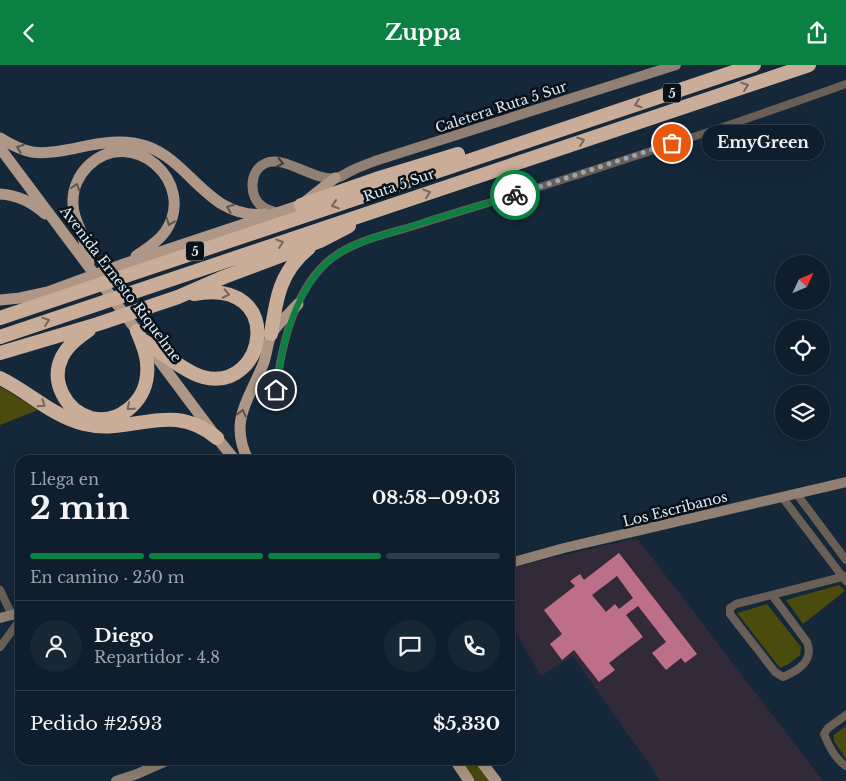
<!DOCTYPE html>
<html lang="es">
<meta charset="utf-8">
<style>
body{margin:0;font-family:"Libre Baskerville",serif;background:#182734;color:#f1f3f6;height:100vh;display:flex;flex-direction:column;font-size:19px;white-space:nowrap}
*{box-sizing:border-box;margin:0}
p{font-size:16px;color:#9ba2a9}
.icon{flex:none;width:28px;height:28px;fill:none;stroke:currentColor;stroke-width:2;stroke-linecap:round;stroke-linejoin:round}
.map{position:relative;flex:1;overflow:hidden}
.panel{position:absolute;left:15px;top:390px;width:500px;height:310px;display:flex;flex-direction:column;background:#0f1e2c;border-radius:15px;box-shadow:0 5px 20px #0002,0 0 0 1px #2f3c48}
.panel>*{flex:none}
.needle{width:32px;rotate:46deg}
.fabs{position:absolute;left:775px;top:190px;display:grid;gap:10px}
.fabs a{display:grid;place-items:center;width:55px;height:55px;border-radius:50%;background:#0f1e2c;box-shadow:0 5px 20px #0002,0 0 0 1px #2f3c48;font-size:25px}
.pin{position:absolute;display:grid;place-items:center;width:42px;height:42px;color:#fff;margin:-21px;border:2px solid #fff;border-radius:50%;box-shadow:0 1px 5px #0007}
.courier{position:absolute;display:grid;place-items:center;width:50px;height:50px;margin:-25px;border:4px solid #0b8043;border-radius:50%;background:#fff;color:#222;box-shadow:0 1px 6px #0007}
.bubble{position:absolute;height:35px;border-radius:18px;background:#0f1e2c;box-shadow:0 5px 20px #0002,0 0 0 1px #2f3c48;font-size:16px;font-weight:700;line-height:35px;text-align:center}
.summary em{font-style:normal;font-weight:700}
.summary div{display:flex;flex-direction:column-reverse}
.summary{display:flex;align-items:center;justify-content:space-between;height:85px;padding:0 15px}
h1{font-size:32px;font-weight:700;line-height:38px}
.bar{display:grid;grid-template-columns:repeat(4,1fr);gap:8px 5px;align-content:center;height:60px;padding:0 15px}
.bar i{height:6px;border-radius:4px;background:#2f3c48}
.bar .on{background:#0b8043}
.bar p{grid-column:span 4}
.line{display:flex;align-items:center;gap:12px;padding:0 15px;border-top:1px solid #2f3c48}
.line div{flex:1}
.round{display:grid;place-items:center;flex:none;width:52px;height:52px;border-radius:26px;background:#182734}
header{display:flex;justify-content:space-between;align-items:center;height:65px;padding:0 15px;background:#0b8043;color:#fff;font-size:22px;font-weight:700}
.map>svg:first-child{display:block}
.education{fill:#332a39}
.green{fill:#4a4b0c}
.building{fill:#bd6f89;fill-rule:evenodd}
.lines{fill:none;stroke-linecap:round;stroke-linejoin:round}
.street{stroke:#6a5f57;stroke-width:8}
.secondary{stroke:#907f72;stroke-width:10}
.primary{stroke:#ae9786;stroke-width:11}
.highway{stroke:#c9ad99;stroke-width:14}
.oneway{stroke:#72665f}
.oneway2{stroke:#5b544f}
.oneway3{stroke:#3e3c3c}
.done{stroke:#97a6b4;stroke-width:5;stroke-dasharray:0 9}
.route{stroke:#0b8043;stroke-width:6}
.labels{text-anchor:middle;dominant-baseline:central;stroke-width:5;stroke-linejoin:round;paint-order:stroke}
.shield{fill:#081018;stroke:#9da9b3;stroke-width:1}
.shield-label{font-size:12px;font-weight:bold;fill:#ddeaf6}
.street-label{font-size:14px;fill:#ddeaf6;stroke:#081018}
</style>
<header><svg class="icon" aria-label="back" viewBox="0 0 24 24"><path d="M15 5l-7 7 7 7"/></svg>Zuppa<svg class="icon" aria-label="share" viewBox="0 0 24 24"><path d="M12 15V3M7 8l5-5 5 5M5 13v7h14v-7"/></svg></header>
<div class="map">
<svg width="846" height="716" viewBox="0 0 846 716">
<rect width="100%" height="100%" fill="#14283a"/>
<!-- education -->
<path class="education" d="M 637,473 L 823,716 L 661,716 L 573,591 L 541,611 L 510,558 L 510,503 Z"/>
<!-- green -->
<path class="green" d="M 0,322 L 3,323 L 38,345 L 0,360 Z
M 839,520 L 845,526 L 803,559 L 786,535 Z
M 767,539 L 801,582 L 800,590 L 787,600 L 780,603 L 737,548 Z
M 846,661 L 846,694 L 834,676 L 834,670 Z
M 461,695 L 474,695 L 490,716 L 476,716 Z"/>
<!-- building -->
<path class="building" d="M 619,488 L 697,589 L 685,598 L 681,593 L 666,605 L 652,588 L 666,577 L 638,541 L 626,550 L 643,572 L 609,598 L 615,605 L 599,617 L 574,585 L 562,595 L 550,579 L 562,569 L 544,545 L 575,521 L 570,516 L 580,509 L 584,515 ZM 617,511 L 633,533 L 619,544 L 615,539 L 606,547 L 592,530 Z"/>
<g class="lines">
<!-- street -->
<path class="street" d="M 274,337 C 280,290 290,232 326,198 C 351,175 389,169 420,159 C 454,148 489,138 524,127 C 632,93 740,57 846,19
M 195,395 L 199,393
M 796,428 L 846,495
M 782,432 L 846,516
M 0,525 L 12,550
M 772,530 L 807,577 C 814,596 799,605 783,612 L 775,607 L 730,549 L 730,543 L 736,539 L 846,511
M 0,582 L 20,555
M 846,650 L 828,663 L 824,669 C 828,680 836,695 846,701"/>
<!-- secondary -->
<path class="secondary" d="M 277,148 C 273,146 267,145 263,142 C 248,132 249,105 266,98 C 285,90 315,117 336,113 C 342,112 348,107 353,105 C 361,101 370,98 378,95 L 676,0
M 510,498 L 564,483 L 846,417
M 0,553 L 20,548
M 116,716 L 137,709 L 169,695"/>
<!-- primary -->
<path class="primary" d="M 0,73 C 10,79 21,85 32,87 C 43,89 55,87 66,85 C 92,80 119,72 146,81 C 191,96 209,155 265,149
M 0,83 L 217,373 L 235,395
M 0,129 C 18,130 32,137 45,149
M 89,198 C 87,190 85,181 83,172 C 79,160 72,149 73,135 C 73,123 79,110 88,101 C 131,59 199,117 165,167 C 158,177 146,184 136,191
M 0,235 L 20,233 L 48,227 L 124,199 L 301,140 L 335,113
M 248,395 C 228,354 250,334 264,297 C 267,288 268,275 272,268 C 279,257 290,248 298,239
M 455,695 L 469,716
M 480,695 L 496,716"/>
<!-- highway -->
<path class="highway" d="M 301,140 L 376,114 L 458,89
M 0,253 L 754,0
M 89,265 C 79,272 68,280 62,292 C 50,316 65,345 91,353 C 118,360 145,337 147,310 C 149,294 143,280 137,266
M 271,269 C 276,234 280,206 309,183
M 0,272 L 809,0
M 144,276 C 160,286 186,308 203,312 C 267,329 287,212 194,229
M 0,288 L 98,259 L 178,232 L 224,212 L 320,176 L 349,161
M 0,313 C 29,327 52,351 84,359 C 133,371 170,334 217,373"/>
</g>
<!-- one-way arrows -->
<defs><path id="oneway-chevron" d="M-2-3.5L2.5 0L-2 3.5" fill="none" stroke-width="1.6" stroke-linecap="round" stroke-linejoin="round" transform="scale(1.25)"/></defs>
<g class="oneway">
<use href="#oneway-chevron" transform="translate(745 21) rotate(-19)"/>
<use href="#oneway-chevron" transform="translate(638 39) rotate(161)"/>
<use href="#oneway-chevron" transform="translate(581 76) rotate(-19)"/>
<use href="#oneway-chevron" transform="translate(427 128) rotate(-19)"/>
<use href="#oneway-chevron" transform="translate(335 140) rotate(162)"/>
<use href="#oneway-chevron" transform="translate(280 178) rotate(-19)"/>
<use href="#oneway-chevron" transform="translate(226 229) rotate(12)"/>
<use href="#oneway-chevron" transform="translate(46 256) rotate(-19)"/>
<use href="#oneway-chevron" transform="translate(42 339) rotate(34)"/>
<use href="#oneway-chevron" transform="translate(130 342) rotate(139)"/>
</g>
<g class="oneway2">
<use href="#oneway-chevron" transform="translate(20 83) rotate(-159)"/>
<use href="#oneway-chevron" transform="translate(76 122) rotate(-72)"/>
<use href="#oneway-chevron" transform="translate(230 143) rotate(-158)"/>
<use href="#oneway-chevron" transform="translate(170 157) rotate(112)"/>
<use href="#oneway-chevron" transform="translate(242 348) rotate(-76)"/>
</g>
<use class="oneway3" href="#oneway-chevron" transform="translate(280 98) rotate(13)"/>
<g class="lines">
<!-- done -->
<path class="done" d="M 515,130 L 672,78"/>
<!-- route -->
<path class="route" d="M 276,325 C 281,280 296,220 334,192 C 355,176 384,170 409,162 C 444,151 479,141 515,130"/>
</g>
<g class="labels">
<!-- shield labels -->
<g class="shield">
<rect x="663" y="18.5" width="18" height="19" rx="4"/>
<rect x="186" y="176.5" width="18" height="19" rx="4"/>
</g>
<g class="shield-label">
<text x="672" y="28">5</text>
<text x="195" y="186">5</text>
</g>
<!-- street labels -->
<g class="street-label">
<text transform="translate(501 42) rotate(-18)">Caletera Ruta 5 Sur</text>
<text transform="translate(399 120) rotate(-19)">Ruta 5 Sur</text>
<text transform="translate(121 219) rotate(53)">Avenida Ernesto Riquelme</text>
<text transform="translate(675 444) rotate(-14)">Los Escribanos</text>
</g>
</g>
</svg>
<div class="fabs">
<a><svg class="needle" viewBox="-14 -14 28 28"><path d="M0-13l5 13h-10z" fill="#e53935"/><path d="M0 13l5-13h-10z" fill="#9ba2a9"/></svg></a>
<a><svg class="icon" aria-label="locate" viewBox="0 0 24 24"><circle cx="12" cy="12" r="6"/><path d="M12 2v4M12 18v4M2 12h4M18 12h4"/></svg></a>
<a><svg class="icon" aria-label="layers" viewBox="0 0 24 24"><path d="M12 4l9 5-9 5-9-5zM3 14l9 5 9-5"/></svg></a>
</div>
<div class="pin" style="left:672px;top:78px;background:#ea580c"><svg class="icon" aria-label="bag" viewBox="0 0 24 24"><path d="M5 8h14l-1 12H6zM9 8a3 3 0 0 1 6 0"/></svg></div>
<div class="pin" style="left:276px;top:325px;background:#1f2937"><svg class="icon" aria-label="home" viewBox="0 0 24 24"><path d="M3 11l9-7 9 7M6 9v11h12V9"/></svg></div>
<div class="courier" style="left:515px;top:130px"><svg class="icon" aria-label="bike" viewBox="0 0 24 24"><circle cx="6" cy="16" r="4"/><circle cx="18" cy="16" r="4"/><path d="M6 16l4-8h5l3 8M10 8l3 8H6M13 5h3"/></svg></div>
<div class="bubble" style="left:702px;top:60px;width:122px">EmyGreen</div>
<section class="panel">
<div class="summary"><div><h1>2 min</h1><p>Llega en</p></div><em>08:58–09:03</em></div>
<div class="bar"><i class="on"></i><i class="on"></i><i class="on"></i><i></i><p>En camino · 250 m</p></div>
<div class="line" style="height:90px"><a class="round"><svg class="icon" aria-label="person" viewBox="0 0 24 24"><circle cx="12" cy="8" r="4"/><path d="M4 21q1-7 8-7t8 7"/></svg></a><div><b>Diego</b><p>Repartidor · 4.8</p></div><a class="round"><svg class="icon" aria-label="chat" viewBox="0 0 24 24"><path d="M4 5h16v11H9l-5 4z"/></svg></a><a class="round"><svg class="icon" aria-label="phone" viewBox="0 0 24 24"><path d="M5 4h4l2 5-3 2q2 4 5 5l2-3 5 2v4C11 20 4 13 5 4z"/></svg></a></div>
<div class="line" style="height:65px"><div>Pedido #2593</div><b>$5,330</b></div>
</section>
</div>
